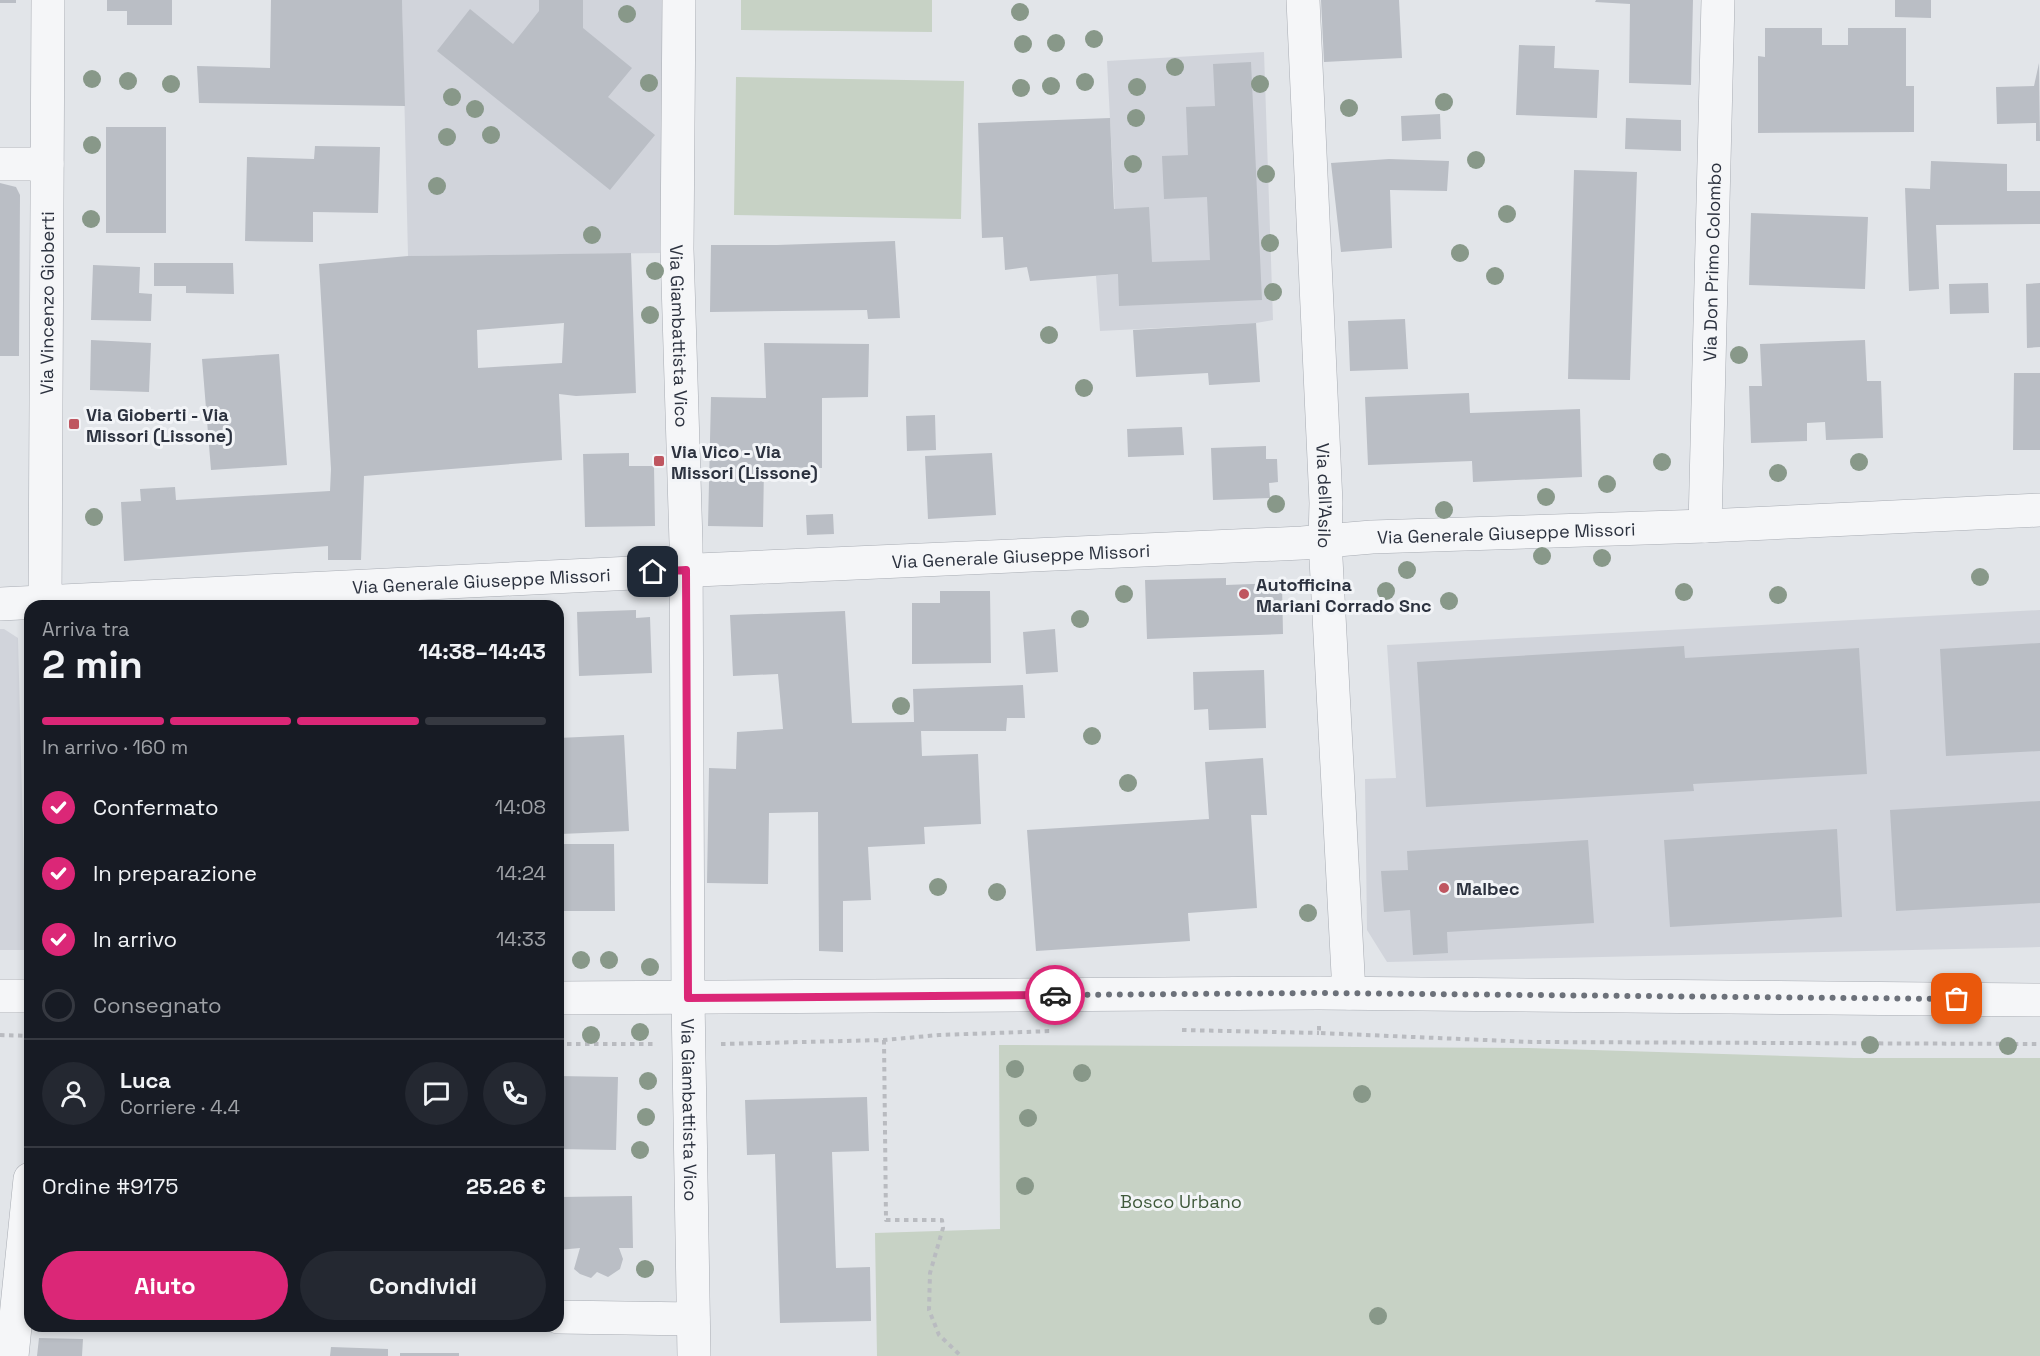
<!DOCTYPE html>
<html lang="it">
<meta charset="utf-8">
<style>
body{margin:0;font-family:"Space Grotesk",sans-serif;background:#242831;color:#f1f3f6;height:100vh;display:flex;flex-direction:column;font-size:22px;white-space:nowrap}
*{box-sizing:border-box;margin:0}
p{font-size:20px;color:#9ea1a6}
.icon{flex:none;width:33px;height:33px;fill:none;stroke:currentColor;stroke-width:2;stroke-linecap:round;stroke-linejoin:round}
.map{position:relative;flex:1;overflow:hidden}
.panel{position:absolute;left:24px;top:600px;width:540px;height:732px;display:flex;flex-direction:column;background:#171b24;border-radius:18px;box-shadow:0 3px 9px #0003}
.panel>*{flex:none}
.pin{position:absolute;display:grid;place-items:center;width:51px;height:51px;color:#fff;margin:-26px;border-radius:12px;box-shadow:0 3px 9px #0006}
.courier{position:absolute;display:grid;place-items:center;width:60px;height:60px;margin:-30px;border:4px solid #db2777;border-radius:50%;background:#fff;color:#222;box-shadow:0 2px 8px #0007}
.head em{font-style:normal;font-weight:600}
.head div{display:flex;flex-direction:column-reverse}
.head{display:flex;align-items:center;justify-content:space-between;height:102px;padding:0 18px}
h1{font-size:39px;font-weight:600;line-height:45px}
.bar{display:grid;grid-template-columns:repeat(4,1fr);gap:9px 6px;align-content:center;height:72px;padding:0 18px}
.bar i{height:8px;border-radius:4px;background:#363941}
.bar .on{background:#db2777}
.bar p{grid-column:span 4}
.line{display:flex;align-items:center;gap:15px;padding:0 18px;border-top:2px solid #363941}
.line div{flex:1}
.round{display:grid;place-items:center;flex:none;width:63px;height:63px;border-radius:32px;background:#242831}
ol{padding:0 18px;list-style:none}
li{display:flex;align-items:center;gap:18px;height:66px}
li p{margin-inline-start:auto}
li .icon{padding:6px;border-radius:50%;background:#db2777;color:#fff;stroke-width:4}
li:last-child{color:#9ea1a6}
li i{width:33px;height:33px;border:3px solid #363941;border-radius:50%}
.button{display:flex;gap:12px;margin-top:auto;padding:12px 18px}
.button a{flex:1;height:69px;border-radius:36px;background:#db2777;color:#fff;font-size:24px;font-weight:600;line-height:69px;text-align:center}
.button a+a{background:#242831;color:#f1f3f6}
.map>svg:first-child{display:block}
.built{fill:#d1d4db}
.green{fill:#c7d2c5}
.building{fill:#babec5;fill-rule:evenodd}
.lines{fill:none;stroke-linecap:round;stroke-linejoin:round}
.minor-casing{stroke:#a8acb3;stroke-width:34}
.path{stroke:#b9bbc0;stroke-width:4;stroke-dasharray:4.5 4.5;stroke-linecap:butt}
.minor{stroke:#f5f6f8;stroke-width:33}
.tree{fill:#889889}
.done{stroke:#6c717a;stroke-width:6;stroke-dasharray:0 10.8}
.route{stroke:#db2777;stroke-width:8}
.poi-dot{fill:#bf5660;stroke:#f2f4f7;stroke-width:2}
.labels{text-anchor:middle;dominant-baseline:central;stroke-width:6;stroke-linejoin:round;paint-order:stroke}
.street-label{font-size:18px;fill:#2c323f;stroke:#f2f4f7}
.poi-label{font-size:18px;font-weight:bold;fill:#2c323f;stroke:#f2f4f7;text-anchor:start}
.park-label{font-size:18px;fill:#3f593b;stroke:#f2f4f7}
</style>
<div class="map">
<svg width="2040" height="1356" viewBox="0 0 2040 1356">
<rect width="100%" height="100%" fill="#e2e5e9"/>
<!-- built -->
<path class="built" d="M 402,0 L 664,0 L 663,253 L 408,256 Z
M 1264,52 L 1273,320 L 1256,323 L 1100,331 L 1096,276 L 1118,274 L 1107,61 Z
M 2040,610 L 2040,947 L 1387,962 L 1367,930 L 1365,779 L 1396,778 L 1387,645 Z
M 0,629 L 4,629 L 18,638 L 26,950 L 0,950 Z"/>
<!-- green -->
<path class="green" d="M 741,0 L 932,0 L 932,32 L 741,30 Z
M 736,77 L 964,81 L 961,219 L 734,215 Z
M 999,1045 L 1528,1048 L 1854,1058 L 2040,1058 L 2040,1356 L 877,1356 L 875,1233 L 1000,1229 Z"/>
<!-- building -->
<path class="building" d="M 0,0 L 16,0 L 16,3 L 0,3 Z
M 107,0 L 172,0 L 172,25 L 127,25 L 127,11 L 107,11 Z
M 271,0 L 402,0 L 405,106 L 199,103 L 197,66 L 270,68 Z
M 539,0 L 583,0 L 583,28 L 632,68 L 608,97 L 655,135 L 610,190 L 437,51 L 470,9 L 513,44 L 539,11 Z
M 1321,0 L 1399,0 L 1402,58 L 1324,62 Z
M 1596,0 L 1693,0 L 1691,85 L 1629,83 L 1630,4 L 1595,2 Z
M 1895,0 L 1931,0 L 1931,18 L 1895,17 Z
M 1765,28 L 1822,28 L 1822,45 L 1848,45 L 1848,28 L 1906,28 L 1906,86 L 1914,86 L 1914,132 L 1758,133 L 1758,56 L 1765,57 Z
M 1519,45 L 1555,46 L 1554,68 L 1599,70 L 1597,118 L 1516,115 Z
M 1251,62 L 1262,300 L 1119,306 L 1118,274 L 1030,281 L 1027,267 L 1005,270 L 1003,237 L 982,238 L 978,123 L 1110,118 L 1114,209 L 1149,207 L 1152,262 L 1210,260 L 1207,197 L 1164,199 L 1162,156 L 1188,155 L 1186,107 L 1215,106 L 1213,64 Z
M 2039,63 L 2040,141 L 2036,141 L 2036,123 L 1997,124 L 1996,87 L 2034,86 Z
M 1440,114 L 1441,139 L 1402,141 L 1401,116 Z
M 1626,118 L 1681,120 L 1681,151 L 1625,149 Z
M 106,127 L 166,127 L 166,233 L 106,233 Z
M 315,146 L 380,147 L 378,213 L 313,212 L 313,242 L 245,241 L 247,157 L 314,159 Z
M 1389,159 L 1449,161 L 1447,191 L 1390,190 L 1392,248 L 1341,252 L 1331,163 Z
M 1931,161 L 2007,164 L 2007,191 L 2040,191 L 2040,224 L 1936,225 L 1939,289 L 1909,291 L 1905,188 L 1930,189 Z
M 1574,170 L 1637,172 L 1630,380 L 1568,379 Z
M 0,183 L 16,187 L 20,195 L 19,356 L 0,356 Z
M 1751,213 L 1868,217 L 1865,289 L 1749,285 Z
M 895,241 L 900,318 L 868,319 L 867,310 L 710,312 L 711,245 L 777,245 Z
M 631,253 L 636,393 L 576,396 L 559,394 L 562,460 L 364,476 L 361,560 L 328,560 L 328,546 L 124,561 L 121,502 L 141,501 L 140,489 L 175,487 L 176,500 L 330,491 L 331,469 L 319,264 L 408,256 ZM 564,323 L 562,363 L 478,368 L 477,330 Z
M 154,263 L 233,263 L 234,294 L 186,293 L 186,286 L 154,286 Z
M 93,265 L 140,267 L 139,293 L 152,294 L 151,321 L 91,320 Z
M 1988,283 L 1989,313 L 1950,314 L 1949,284 Z
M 2040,283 L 2040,347 L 2027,348 L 2026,284 Z
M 1405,319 L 1408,369 L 1350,371 L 1348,321 Z
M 1256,323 L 1260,382 L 1209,385 L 1208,373 L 1136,377 L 1133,330 Z
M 91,340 L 151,343 L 149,392 L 90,390 Z
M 1865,340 L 1867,381 L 1881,381 L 1883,438 L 1826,440 L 1825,422 L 1807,423 L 1807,441 L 1751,443 L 1749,386 L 1762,386 L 1760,344 Z
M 764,343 L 869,344 L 868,397 L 822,398 L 822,468 L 764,467 L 763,527 L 708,526 L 711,397 L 766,398 Z
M 279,354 L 287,465 L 211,470 L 202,359 Z
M 2014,373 L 2040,373 L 2040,450 L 2013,450 Z
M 1469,393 L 1470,413 L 1580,409 L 1582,477 L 1473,482 L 1472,461 L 1368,465 L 1365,397 Z
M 935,415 L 936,450 L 907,451 L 906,416 Z
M 1182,427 L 1184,455 L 1128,457 L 1127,429 Z
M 1266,446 L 1266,459 L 1277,459 L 1278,482 L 1269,483 L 1270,498 L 1213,500 L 1211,448 Z
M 629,453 L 629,466 L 654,466 L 655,526 L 585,527 L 583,454 Z
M 992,453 L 996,515 L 928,519 L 925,456 Z
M 833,514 L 834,534 L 807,535 L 806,515 Z
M 1226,578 L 1226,585 L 1282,583 L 1283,634 L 1147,639 L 1145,580 Z
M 940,591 L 990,591 L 991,663 L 912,664 L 912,603 L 940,603 Z
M 636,610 L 636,618 L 650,617 L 652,673 L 579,676 L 577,612 Z
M 845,611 L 852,723 L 914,722 L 913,689 L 1023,685 L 1025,718 L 1007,718 L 1006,731 L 921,731 L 922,756 L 978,754 L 981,824 L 924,827 L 925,844 L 868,847 L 871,900 L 843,901 L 843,952 L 819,951 L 818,812 L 769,813 L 768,884 L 707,883 L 709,768 L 736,769 L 737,732 L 783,729 L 778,674 L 733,676 L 730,615 Z
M 1055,629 L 1058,672 L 1026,674 L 1023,632 Z
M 2040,643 L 2040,751 L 1946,756 L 1940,649 Z
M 1684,646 L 1685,658 L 1859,648 L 1867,774 L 1693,784 L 1694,791 L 1426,807 L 1417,662 Z
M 1264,670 L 1266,728 L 1209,730 L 1208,709 L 1194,710 L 1193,672 Z
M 624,735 L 629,831 L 561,834 L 558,738 Z
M 1263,758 L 1267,815 L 1251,815 L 1257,908 L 1188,913 L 1190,941 L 1036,951 L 1027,830 L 1209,819 L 1205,762 Z
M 2040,801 L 2040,903 L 1896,911 L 1890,810 Z
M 1837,829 L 1842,917 L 1670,927 L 1664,840 Z
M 1588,840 L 1594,923 L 1447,932 L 1448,953 L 1413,955 L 1410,910 L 1384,912 L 1381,871 L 1408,870 L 1407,851 Z
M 558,844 L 614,844 L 615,911 L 558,911 Z
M 558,1076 L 618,1077 L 616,1150 L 558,1149 Z
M 867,1097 L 869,1151 L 832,1152 L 836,1268 L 870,1267 L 871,1321 L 780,1323 L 775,1154 L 747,1155 L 745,1100 Z
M 632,1196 L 633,1248 L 619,1248 L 623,1259 L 620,1269 L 608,1277 L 597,1272 L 591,1278 L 580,1274 L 574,1269 L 580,1248 L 558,1250 L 558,1203 L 560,1203 L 560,1197 Z
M 39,1338 L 83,1339 L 82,1356 L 37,1356 Z
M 331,1347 L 388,1349 L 388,1356 L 330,1356 Z
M 400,1353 L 459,1353 L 459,1356 L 400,1356 Z"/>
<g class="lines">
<!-- minor casing -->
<g class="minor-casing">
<g id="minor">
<path id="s1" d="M 679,0 L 677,249 L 686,543 L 688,998 L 694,1356"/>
<path id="s2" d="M 1303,0 L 1326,503 L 1325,540 L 1349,993"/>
<path d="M 0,164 L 47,164"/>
<path id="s3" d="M 1705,526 L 1718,0"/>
<path id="s4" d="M 0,604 L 653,572 L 1302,543 L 1372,537 L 1705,526 L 2040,510"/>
<path id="s5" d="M 45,606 L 48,0"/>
<path d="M 0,996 L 30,996"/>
<path d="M 558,998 L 1319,993 L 2040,1000"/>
<path d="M 558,1317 L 693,1319"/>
<path d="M 12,1356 L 30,1179"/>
</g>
</g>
<!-- path -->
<path class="path" d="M 1319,1026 L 1319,1033 L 1532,1042 L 2040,1044
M 1182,1030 L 1319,1033
M 0,1035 L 30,1036
M 884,1040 L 886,1220 L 942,1220 L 943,1228 L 930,1273 L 929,1310 L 939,1335 L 961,1356
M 558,1044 L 656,1044
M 721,1044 L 884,1040 L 939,1035 L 1052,1031"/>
<!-- minor -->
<use href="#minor" class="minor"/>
</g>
<!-- trees -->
<g class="tree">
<circle cx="1020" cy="12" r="9"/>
<circle cx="627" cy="14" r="9"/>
<circle cx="1094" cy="39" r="9"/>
<circle cx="1056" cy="43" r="9"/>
<circle cx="1023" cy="44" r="9"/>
<circle cx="1175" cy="67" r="9"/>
<circle cx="92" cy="79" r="9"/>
<circle cx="128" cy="81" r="9"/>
<circle cx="1085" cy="82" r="9"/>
<circle cx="649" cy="83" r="9"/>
<circle cx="171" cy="84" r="9"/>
<circle cx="1260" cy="84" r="9"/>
<circle cx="1051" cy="86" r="9"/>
<circle cx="1137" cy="87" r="9"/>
<circle cx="1021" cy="88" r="9"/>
<circle cx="452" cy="97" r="9"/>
<circle cx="1444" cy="102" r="9"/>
<circle cx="1349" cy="108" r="9"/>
<circle cx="475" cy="109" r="9"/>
<circle cx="1136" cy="118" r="9"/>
<circle cx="491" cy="135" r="9"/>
<circle cx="447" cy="137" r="9"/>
<circle cx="92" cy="145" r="9"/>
<circle cx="1476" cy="160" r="9"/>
<circle cx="1133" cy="164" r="9"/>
<circle cx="1266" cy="174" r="9"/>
<circle cx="437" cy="186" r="9"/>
<circle cx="1507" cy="214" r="9"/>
<circle cx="91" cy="219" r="9"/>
<circle cx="592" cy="235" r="9"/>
<circle cx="1270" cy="243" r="9"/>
<circle cx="1460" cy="253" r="9"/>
<circle cx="655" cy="271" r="9"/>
<circle cx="1495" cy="276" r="9"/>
<circle cx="1273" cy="292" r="9"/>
<circle cx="650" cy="315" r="9"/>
<circle cx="1049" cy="335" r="9"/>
<circle cx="1739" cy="355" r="9"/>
<circle cx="1084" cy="388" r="9"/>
<circle cx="1662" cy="462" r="9"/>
<circle cx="1859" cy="462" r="9"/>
<circle cx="1778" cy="473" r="9"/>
<circle cx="1607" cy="484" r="9"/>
<circle cx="1546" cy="497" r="9"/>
<circle cx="1276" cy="504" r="9"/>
<circle cx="1444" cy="510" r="9"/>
<circle cx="94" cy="517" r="9"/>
<circle cx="1542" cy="556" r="9"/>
<circle cx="1602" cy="558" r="9"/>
<circle cx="1407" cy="570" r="9"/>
<circle cx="1980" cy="577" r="9"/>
<circle cx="1386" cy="591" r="9"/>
<circle cx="1684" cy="592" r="9"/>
<circle cx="1124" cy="594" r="9"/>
<circle cx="1778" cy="595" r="9"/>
<circle cx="1449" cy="601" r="9"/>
<circle cx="1080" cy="619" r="9"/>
<circle cx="901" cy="706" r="9"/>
<circle cx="1092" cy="736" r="9"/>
<circle cx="1128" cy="783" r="9"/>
<circle cx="938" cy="887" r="9"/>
<circle cx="997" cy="892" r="9"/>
<circle cx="1308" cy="913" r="9"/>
<circle cx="581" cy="960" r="9"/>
<circle cx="609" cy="960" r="9"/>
<circle cx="650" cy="967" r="9"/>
<circle cx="640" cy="1032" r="9"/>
<circle cx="591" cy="1035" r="9"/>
<circle cx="1870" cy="1045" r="9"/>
<circle cx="2008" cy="1046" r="9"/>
<circle cx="1015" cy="1069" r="9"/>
<circle cx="1082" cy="1073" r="9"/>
<circle cx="648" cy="1081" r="9"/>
<circle cx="1362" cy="1094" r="9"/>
<circle cx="646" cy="1117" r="9"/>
<circle cx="1028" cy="1118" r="9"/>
<circle cx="640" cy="1150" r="9"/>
<circle cx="1025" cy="1186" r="9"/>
<circle cx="645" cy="1269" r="9"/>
<circle cx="1378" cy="1316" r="9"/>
</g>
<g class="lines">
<!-- done -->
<path class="done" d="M 1055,995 L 1319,993 L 1957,999"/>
<!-- route -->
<path class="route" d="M 653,572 L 686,570 L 688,998 L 1055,995"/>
</g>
<!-- markers -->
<g class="poi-dot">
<rect x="68" y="418" width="12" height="12" rx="3"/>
<rect x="653" y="455" width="12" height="12" rx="3"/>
<circle cx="1244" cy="594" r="6"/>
<circle cx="1444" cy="888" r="6"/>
</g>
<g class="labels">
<!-- street labels -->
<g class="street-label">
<text stroke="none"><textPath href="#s3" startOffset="264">Via Don Primo Colombo</textPath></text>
<text stroke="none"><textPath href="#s5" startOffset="303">Via Vincenzo Gioberti</textPath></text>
<text stroke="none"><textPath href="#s1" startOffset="336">Via Giambattista Vico</textPath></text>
<text stroke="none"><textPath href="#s2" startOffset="496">Via dell'Asilo</textPath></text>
<text stroke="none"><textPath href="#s4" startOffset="1508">Via Generale Giuseppe Missori</textPath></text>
<text stroke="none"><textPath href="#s4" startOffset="1022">Via Generale Giuseppe Missori</textPath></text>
<text stroke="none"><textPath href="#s4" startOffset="482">Via Generale Giuseppe Missori</textPath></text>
<text stroke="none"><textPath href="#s1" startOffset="1110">Via Giambattista Vico</textPath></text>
</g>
<!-- poi labels -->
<g class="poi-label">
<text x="86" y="414">Via Gioberti - Via<tspan x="86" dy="21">Missori (Lissone)</tspan></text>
<text x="671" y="451">Via Vico - Via<tspan x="671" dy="21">Missori (Lissone)</tspan></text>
<text x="1256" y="584">Autofficina<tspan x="1256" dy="21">Mariani Corrado Snc</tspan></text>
<text x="1456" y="888">Malbec</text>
</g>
<!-- park labels -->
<g class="park-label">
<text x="1181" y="1201">Bosco Urbano</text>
</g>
</g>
</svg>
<div class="pin" style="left:1957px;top:999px;background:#ea580c"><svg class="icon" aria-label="bag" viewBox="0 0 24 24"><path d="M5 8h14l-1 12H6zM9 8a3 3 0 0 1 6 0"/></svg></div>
<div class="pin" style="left:653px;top:572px;background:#1f2937"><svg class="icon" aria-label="home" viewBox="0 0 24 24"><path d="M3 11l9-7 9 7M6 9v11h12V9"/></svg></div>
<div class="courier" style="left:1055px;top:995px"><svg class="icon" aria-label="car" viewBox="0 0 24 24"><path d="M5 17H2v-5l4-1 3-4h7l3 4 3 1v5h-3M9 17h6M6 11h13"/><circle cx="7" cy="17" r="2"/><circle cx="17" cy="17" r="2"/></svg></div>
<section class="panel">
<div class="head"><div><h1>2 min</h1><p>Arriva tra</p></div><em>14:38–14:43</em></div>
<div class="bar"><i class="on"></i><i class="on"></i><i class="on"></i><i></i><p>In arrivo · 160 m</p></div>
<ol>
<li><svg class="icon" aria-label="check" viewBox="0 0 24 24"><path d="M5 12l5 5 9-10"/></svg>Confermato<p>14:08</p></li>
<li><svg class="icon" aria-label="check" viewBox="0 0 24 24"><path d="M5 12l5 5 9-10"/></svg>In preparazione<p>14:24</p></li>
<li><svg class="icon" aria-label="check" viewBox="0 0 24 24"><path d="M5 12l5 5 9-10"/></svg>In arrivo<p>14:33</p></li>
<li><i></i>Consegnato</li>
</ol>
<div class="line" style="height:108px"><a class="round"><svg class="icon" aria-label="person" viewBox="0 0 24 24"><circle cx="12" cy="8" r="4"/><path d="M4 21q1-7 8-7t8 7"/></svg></a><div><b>Luca</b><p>Corriere · 4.4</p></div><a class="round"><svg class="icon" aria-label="chat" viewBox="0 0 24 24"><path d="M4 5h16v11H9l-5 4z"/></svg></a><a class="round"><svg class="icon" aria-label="phone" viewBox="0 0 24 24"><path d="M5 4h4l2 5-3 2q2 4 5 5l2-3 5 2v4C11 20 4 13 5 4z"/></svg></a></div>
<div class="line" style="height:78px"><div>Ordine #9175</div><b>25.26 €</b></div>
<div class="button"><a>Aiuto</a><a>Condividi</a></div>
</section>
</div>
